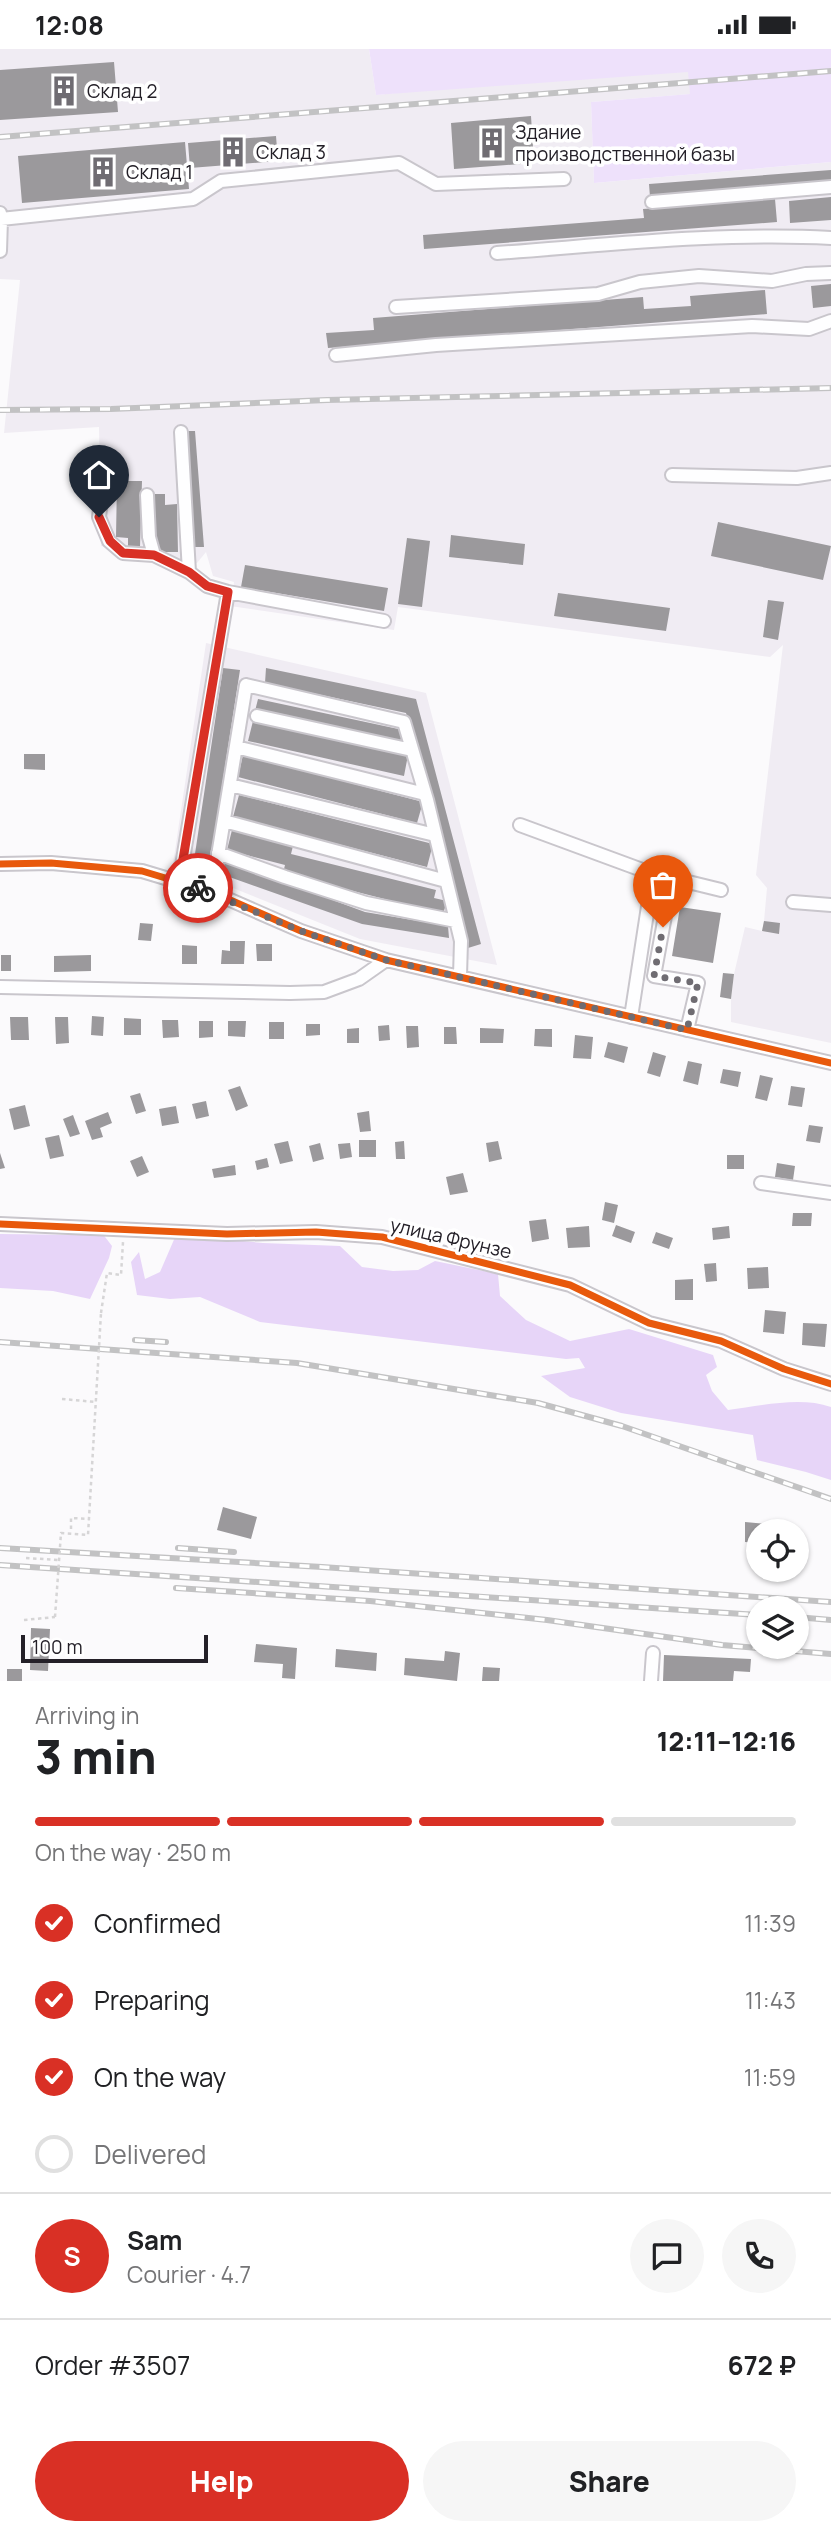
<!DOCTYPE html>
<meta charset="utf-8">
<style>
body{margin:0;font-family:Manrope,sans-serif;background:#f6f6f6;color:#202124;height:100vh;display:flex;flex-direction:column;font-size:26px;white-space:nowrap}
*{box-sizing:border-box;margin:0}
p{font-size:23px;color:#757577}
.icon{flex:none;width:38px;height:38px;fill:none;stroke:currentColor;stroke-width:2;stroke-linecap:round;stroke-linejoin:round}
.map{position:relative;height:1632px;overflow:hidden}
.details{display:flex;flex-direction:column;background:#fff;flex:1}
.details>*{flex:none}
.fabs{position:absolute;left:746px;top:1470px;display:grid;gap:14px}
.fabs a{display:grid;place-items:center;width:63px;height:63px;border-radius:50%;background:#fff;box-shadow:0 2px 5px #0004;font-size:35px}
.scale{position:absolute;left:21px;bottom:18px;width:187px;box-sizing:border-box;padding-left:7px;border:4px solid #242028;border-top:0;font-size:19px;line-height:24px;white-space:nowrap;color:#242028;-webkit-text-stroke:5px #fff;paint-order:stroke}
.pin{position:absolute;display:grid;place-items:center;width:60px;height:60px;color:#fff;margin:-72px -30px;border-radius:50% 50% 50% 0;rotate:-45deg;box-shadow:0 0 7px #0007}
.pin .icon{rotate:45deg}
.courier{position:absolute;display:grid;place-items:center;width:70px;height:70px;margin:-35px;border:5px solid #d93025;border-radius:50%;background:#fff;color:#222;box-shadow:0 2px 9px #0007}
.headline em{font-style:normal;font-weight:800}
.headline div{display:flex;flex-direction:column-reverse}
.headline{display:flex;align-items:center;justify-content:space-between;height:119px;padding:0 35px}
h1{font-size:46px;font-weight:800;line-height:52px}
.bar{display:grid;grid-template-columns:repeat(4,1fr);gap:10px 7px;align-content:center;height:84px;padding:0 35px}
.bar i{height:9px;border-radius:5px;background:#e0e0e0}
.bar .active{background:#d93025}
.bar p{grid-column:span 4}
.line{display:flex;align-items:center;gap:18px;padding:0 35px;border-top:2px solid #e0e0e0}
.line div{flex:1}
.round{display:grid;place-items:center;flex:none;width:74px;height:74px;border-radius:37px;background:#f6f6f6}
ol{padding:0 35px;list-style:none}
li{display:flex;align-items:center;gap:21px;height:77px}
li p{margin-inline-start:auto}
li .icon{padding:7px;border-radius:50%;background:#d93025;color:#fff;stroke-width:4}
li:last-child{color:#757577}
li i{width:38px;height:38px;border:4px solid #e0e0e0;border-radius:50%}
.button{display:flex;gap:14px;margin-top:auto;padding:14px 35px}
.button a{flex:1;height:80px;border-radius:42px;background:#d93025;color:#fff;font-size:28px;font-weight:800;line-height:80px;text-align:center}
.button a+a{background:#f6f6f6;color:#202124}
.status{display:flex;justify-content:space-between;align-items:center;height:49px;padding:0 35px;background:#fff;direction:ltr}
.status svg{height:19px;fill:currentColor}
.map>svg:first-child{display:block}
.built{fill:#f0ecf3}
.green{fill:#eee1fb}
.forest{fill:#e7d5f8}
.building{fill:#9b999c}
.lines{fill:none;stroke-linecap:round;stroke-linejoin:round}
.minor-casing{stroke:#c9c6cc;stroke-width:16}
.path{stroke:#d6d5d6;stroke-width:2.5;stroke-dasharray:3.5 3.5;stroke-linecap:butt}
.minor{stroke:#fefeff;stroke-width:12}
.rail-casing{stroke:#c2c2c3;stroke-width:6}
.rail{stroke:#fff;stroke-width:3.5;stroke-dasharray:10;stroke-linecap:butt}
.path-bridge{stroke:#d6d5d6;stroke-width:2.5;stroke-dasharray:3.5 3.5;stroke-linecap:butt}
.cycleway-casing{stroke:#fff;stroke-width:11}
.cycleway{stroke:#e8590c;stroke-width:7}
.done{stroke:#6f6c72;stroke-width:7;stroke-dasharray:0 12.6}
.route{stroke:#d93025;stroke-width:9}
.labels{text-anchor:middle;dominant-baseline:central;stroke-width:7;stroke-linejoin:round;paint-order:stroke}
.poi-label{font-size:19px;fill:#242028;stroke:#fff;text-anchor:start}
.street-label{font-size:19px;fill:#242028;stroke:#fff}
</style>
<div class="status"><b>12:08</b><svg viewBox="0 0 49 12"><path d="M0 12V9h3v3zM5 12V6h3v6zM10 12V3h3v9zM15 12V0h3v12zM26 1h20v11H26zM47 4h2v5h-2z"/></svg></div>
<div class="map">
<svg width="831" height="1632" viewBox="0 0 831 1632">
<rect width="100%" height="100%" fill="#fbfafc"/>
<!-- built -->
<path class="built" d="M 0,0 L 369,0 L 376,46 L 831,0 L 691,45 L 591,53 L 594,134 L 831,113 L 831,994 L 731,973 L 731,950 L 734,925 L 745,878 L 762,882 L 764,872 L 767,839 L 756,826 L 783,596 L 770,608 L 398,558 L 394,581 L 230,557 L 234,533 L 213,527 L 206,503 L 197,514 L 176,515 L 101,497 L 99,378 L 4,384 L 20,231 L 0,230 Z
M 206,594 L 426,644 L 497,916 L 360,890 L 173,815 Z"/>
<!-- green -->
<path class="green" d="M 369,0 L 831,0 L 831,113 L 594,134 L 591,53 L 690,45 L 688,23 L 376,46 Z"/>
<!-- forest -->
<path class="forest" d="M 102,1184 L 112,1197 L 109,1209 L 90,1250 L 53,1242 L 0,1239 L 0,1185 L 84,1186 Z
M 176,1186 L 263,1194 L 340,1197 L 362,1218 L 393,1222 L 418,1221 L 435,1212 L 498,1225 L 500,1247 L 526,1271 L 570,1292 L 629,1280 L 713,1306 L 717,1318 L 706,1326 L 712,1342 L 728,1361 C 760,1357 800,1347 831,1358 L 831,1431 L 806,1423 L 757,1411 L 753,1386 L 621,1364 L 570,1348 L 541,1327 L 585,1319 L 579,1309 L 566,1310 L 260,1273 L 200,1248 L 170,1250 L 137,1246 L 131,1213 L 139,1203 L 145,1230 L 160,1223 Z"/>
<!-- building -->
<path class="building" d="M 114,13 L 118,63 L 0,71 L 0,21 Z
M 531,67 L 534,114 L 454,120 L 451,74 Z
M 276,87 L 278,112 L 190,119 L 188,94 Z
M 185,93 L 189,140 L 22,154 L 18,107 Z
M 831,121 L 831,133 L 650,148 L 649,135 Z
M 831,148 L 831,171 L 790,174 L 789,152 Z
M 775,150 L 777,173 L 424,200 L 423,186 L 644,169 L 643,160 Z
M 831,235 L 831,257 L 813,259 L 811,237 Z
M 765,241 L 767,265 L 328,299 L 326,284 L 374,281 L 373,269 L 643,248 L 644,260 L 691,257 L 690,247 Z
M 185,382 L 195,382 L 204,498 L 194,498 Z
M 117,432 L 142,432 L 140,498 L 128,498 L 128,489 L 116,488 Z
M 153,445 L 165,445 L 165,456 L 177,455 L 178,503 L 162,503 L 156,492 Z
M 718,473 L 831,497 L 823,531 L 711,507 Z
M 451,486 L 525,495 L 523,516 L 449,508 Z
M 407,489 L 430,492 L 422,558 L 398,555 Z
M 245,516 L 388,539 L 384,562 L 241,538 Z
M 558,544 L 670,559 L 666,582 L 554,567 Z
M 768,551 L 784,553 L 778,591 L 763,588 Z
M 223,619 L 240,621 L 209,820 L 193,818 Z
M 266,619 L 416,650 L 481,895 L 468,899 L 406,664 L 265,634 Z
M 258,650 L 403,681 L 400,693 L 255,662 Z
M 253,672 L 408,706 L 404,727 L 248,692 Z
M 24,705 L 45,705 L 45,721 L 24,720 Z
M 243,706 L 423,753 L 417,774 L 238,728 Z
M 239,746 L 433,795 L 427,818 L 233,768 Z
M 232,781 L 293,797 L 291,805 L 436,841 L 434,849 L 447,852 L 443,865 L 283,824 L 285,816 L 227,801 Z
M 224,811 L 365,863 L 448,877 L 449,889 L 362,875 L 221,825 Z
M 680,858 L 721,864 L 713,914 L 672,907 Z
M 764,872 L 780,874 L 779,885 L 762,882 Z
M 140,874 L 153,875 L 151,892 L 138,891 Z
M 230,892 L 245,892 L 244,915 L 221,915 L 222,901 L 230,902 Z
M 256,895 L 272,895 L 272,912 L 257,912 Z
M 182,896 L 197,897 L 197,915 L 182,915 Z
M 1,906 L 11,906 L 11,922 L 1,922 Z
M 91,906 L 91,922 L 54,923 L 54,907 Z
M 723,924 L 734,925 L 731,950 L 720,948 Z
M 92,967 L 104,968 L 103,987 L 91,986 Z
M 10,968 L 28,968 L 29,991 L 11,991 Z
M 55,968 L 68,968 L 69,994 L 56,995 Z
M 124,969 L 141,970 L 141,986 L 124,986 Z
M 162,971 L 178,971 L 179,988 L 163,989 Z
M 199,972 L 213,972 L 213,988 L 199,989 Z
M 228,972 L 246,972 L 245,988 L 228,987 Z
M 269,973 L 284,973 L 284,990 L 269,990 Z
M 306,975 L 320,975 L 320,986 L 306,987 Z
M 389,976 L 390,991 L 379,992 L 378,977 Z
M 406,977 L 418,977 L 419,998 L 407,999 Z
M 444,978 L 456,978 L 457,995 L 444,995 Z
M 359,979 L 359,994 L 347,994 L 347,980 Z
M 480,979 L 504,980 L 503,994 L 480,994 Z
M 535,980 L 552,980 L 552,998 L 534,997 Z
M 575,986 L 593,988 L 591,1010 L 573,1009 Z
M 608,993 L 628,998 L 624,1014 L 604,1008 Z
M 653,1003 L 666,1007 L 660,1028 L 647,1024 Z
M 688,1012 L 702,1015 L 698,1036 L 683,1032 Z
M 723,1020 L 741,1023 L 738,1038 L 720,1034 Z
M 760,1026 L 773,1029 L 767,1052 L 755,1049 Z
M 240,1037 L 248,1057 L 236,1062 L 228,1041 Z
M 791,1037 L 805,1039 L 802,1058 L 788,1056 Z
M 140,1044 L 146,1062 L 136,1065 L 130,1047 Z
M 206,1052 L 209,1067 L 196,1070 L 192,1055 Z
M 25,1056 L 30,1077 L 14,1081 L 9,1060 Z
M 176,1057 L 179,1074 L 162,1077 L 159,1060 Z
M 369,1062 L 371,1082 L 360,1083 L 357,1064 Z
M 108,1063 L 112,1074 L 100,1079 L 103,1088 L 92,1091 L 85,1072 Z
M 73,1066 L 80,1085 L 70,1088 L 63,1070 Z
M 809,1076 L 823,1078 L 820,1094 L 806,1092 Z
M 59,1086 L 64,1107 L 50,1110 L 45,1089 Z
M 359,1091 L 376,1091 L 376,1108 L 359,1108 Z
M 288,1092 L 293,1112 L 280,1115 L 274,1095 Z
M 404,1092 L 405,1110 L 396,1110 L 395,1093 Z
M 498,1092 L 502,1110 L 489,1113 L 486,1094 Z
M 320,1094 L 324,1110 L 313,1113 L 309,1097 Z
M 350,1094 L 352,1108 L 340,1110 L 338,1095 Z
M 0,1104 L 5,1119 L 0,1120 Z
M 727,1106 L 744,1106 L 744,1120 L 727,1120 Z
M 142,1107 L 149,1123 L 137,1128 L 130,1112 Z
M 267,1109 L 269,1118 L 257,1121 L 255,1112 Z
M 777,1114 L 795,1117 L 793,1131 L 775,1128 Z
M 235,1116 L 236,1126 L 214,1129 L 212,1120 Z
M 463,1124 L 468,1143 L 450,1146 L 446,1128 Z
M 605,1153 L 618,1156 L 614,1174 L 602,1171 Z
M 793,1164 L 812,1164 L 811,1177 L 792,1177 Z
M 546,1170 L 549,1190 L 532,1193 L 529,1172 Z
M 616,1176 L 635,1183 L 631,1194 L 612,1187 Z
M 589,1177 L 590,1198 L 568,1199 L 566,1179 Z
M 729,1177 L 730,1189 L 713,1191 L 712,1179 Z
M 656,1183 L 673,1189 L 669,1200 L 652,1194 Z
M 716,1214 L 717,1232 L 706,1233 L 704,1215 Z
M 768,1218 L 769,1239 L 748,1240 L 747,1219 Z
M 693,1230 L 693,1251 L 675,1251 L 675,1231 Z
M 765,1261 L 786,1263 L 784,1285 L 763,1283 Z
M 803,1274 L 827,1275 L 825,1298 L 802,1296 Z
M 223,1458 L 257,1468 L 251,1490 L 217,1481 Z
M 745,1473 L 766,1475 L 765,1482 L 758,1482 L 758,1494 L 745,1493 Z
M 31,1579 L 50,1580 L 48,1622 L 30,1621 Z
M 256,1595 L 297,1599 L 295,1630 L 282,1629 L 283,1615 L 254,1613 Z
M 336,1600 L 377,1604 L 376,1622 L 335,1618 Z
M 445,1602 L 460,1604 L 457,1632 L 404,1626 L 405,1609 L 444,1612 Z
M 664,1606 L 751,1610 L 750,1623 L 734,1622 L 733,1632 L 663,1632 Z
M 483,1618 L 500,1619 L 499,1632 L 482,1632 Z
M 7,1620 L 22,1620 L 22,1632 L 7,1632 Z"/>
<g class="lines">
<!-- minor casing -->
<g class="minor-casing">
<path id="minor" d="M 652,153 L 831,138
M 0,164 L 1,170 L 193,150 L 221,132 L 399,114 L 436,135 L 564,130
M 0,202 L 1,170
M 497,204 C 608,196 720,183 831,189
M 396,258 L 598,245 L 640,233 L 699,227 L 772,232 L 806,225 L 831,224
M 336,306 L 436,296 L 752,277 L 809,280 L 831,272
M 181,383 L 189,523 L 207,537 L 228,543
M 672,426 L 797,429 L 831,424
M 104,429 L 99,468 L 109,492 L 123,504 L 154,506
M 147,446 L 149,488 L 154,506 L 189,523
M 257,667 L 412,701
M 236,698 L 425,745
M 230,736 L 435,786
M 224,772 L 446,832
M 520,776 L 653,825 L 631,968
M 218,804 L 285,828 L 366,854 L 456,872
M 0,815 L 51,814 L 142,822 L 212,843 L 301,882 L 386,911 L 831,1014
M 179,834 L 228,543 L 384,572
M 212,843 L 246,636 L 404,673 L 427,751 L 461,892 L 460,927
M 793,853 L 831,856
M 0,938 L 290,944 L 324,943 L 359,930 L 386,911
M 687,981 L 698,934 L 654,927 L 672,829 L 721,841
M 761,1134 L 831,1144
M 0,1175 L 227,1185 L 316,1183 L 382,1188 L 570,1236 L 649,1274 L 721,1292 L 784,1320 L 831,1335
M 651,1632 L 653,1604"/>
</g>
<!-- path -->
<path class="path" d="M 101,1264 L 107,1224 L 121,1226 L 123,1193
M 62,1350 L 96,1353
M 71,1480 L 71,1469 L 89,1470
M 26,1509 L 59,1511
M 24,1571 L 55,1568"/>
<!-- minor -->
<use href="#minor" class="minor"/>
<!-- rail casing -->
<g class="rail-casing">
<path id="rail" d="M 0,88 L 831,22
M 0,361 L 111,360 L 327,351 L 831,339
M 135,1291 L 166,1293
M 0,1293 L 297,1314 L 538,1354 L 622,1377 L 831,1450
M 0,1499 L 322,1518 L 831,1553
M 178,1499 L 234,1503
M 0,1516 L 758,1566
M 176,1539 L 370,1552 L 547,1571 L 722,1596 L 831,1605
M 796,1568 L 831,1571"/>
</g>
<!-- rail -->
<use href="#rail" class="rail"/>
<!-- path-bridge -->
<path class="path-bridge" d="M 55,1568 L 61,1484 L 88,1486 L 101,1264"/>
<!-- cycleway casing -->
<g class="cycleway-casing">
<path id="cycleway" d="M 0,815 L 51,814 L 142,822 L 212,843 L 301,882 L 386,911 L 831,1014
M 0,1175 L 227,1185 L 316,1183 L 382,1188 L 570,1236 L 649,1274 L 721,1292 L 784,1320 L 831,1335"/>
</g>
<!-- cycleway -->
<use href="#cycleway" class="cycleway"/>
</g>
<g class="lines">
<!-- done -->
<path class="done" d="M 198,839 L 301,882 L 386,911 L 687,981 L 698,934 L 654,927 L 663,878"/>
<!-- route -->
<path class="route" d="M 99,468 L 110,492 L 123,504 L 154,506 L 189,523 L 207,537 L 228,543 L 179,834 L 198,839"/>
</g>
<!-- icons -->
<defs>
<g id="building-bare" transform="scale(2.415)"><path d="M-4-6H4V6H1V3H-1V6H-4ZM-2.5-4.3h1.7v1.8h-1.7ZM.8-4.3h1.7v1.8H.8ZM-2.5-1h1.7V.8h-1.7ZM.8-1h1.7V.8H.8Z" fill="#6f6c72" stroke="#fff" stroke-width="2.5" paint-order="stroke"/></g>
</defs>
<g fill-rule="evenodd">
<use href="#building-bare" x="64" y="42"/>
<use href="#building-bare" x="492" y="94"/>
<use href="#building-bare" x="233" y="103"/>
<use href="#building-bare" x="103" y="123"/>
</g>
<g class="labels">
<!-- poi labels -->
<g class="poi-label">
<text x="87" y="42">Склад 2</text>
<text x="515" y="83">Здание<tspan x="515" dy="22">производственной базы</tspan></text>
<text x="256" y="103">Склад 3</text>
<text x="126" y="123">Склад 1</text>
</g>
<!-- street labels -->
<g class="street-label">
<text transform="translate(451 1189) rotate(13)">улица Фрунзе</text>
</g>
</g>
</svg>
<div class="fabs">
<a><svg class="icon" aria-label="locate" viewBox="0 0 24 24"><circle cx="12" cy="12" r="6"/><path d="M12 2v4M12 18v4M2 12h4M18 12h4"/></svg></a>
<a><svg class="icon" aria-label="layers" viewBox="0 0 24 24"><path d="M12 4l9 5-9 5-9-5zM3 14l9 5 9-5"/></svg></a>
</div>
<div class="scale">100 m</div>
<div class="pin" style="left:663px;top:878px;background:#ea580c"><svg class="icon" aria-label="bag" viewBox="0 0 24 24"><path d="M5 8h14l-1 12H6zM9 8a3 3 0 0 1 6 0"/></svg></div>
<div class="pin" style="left:99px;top:468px;background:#1f2937"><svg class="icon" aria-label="home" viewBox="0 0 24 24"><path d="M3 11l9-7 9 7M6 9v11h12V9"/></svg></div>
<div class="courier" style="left:198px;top:839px"><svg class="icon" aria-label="bike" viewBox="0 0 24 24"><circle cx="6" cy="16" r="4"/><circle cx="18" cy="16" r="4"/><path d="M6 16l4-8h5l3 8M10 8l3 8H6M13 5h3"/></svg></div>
</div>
<section class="details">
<div class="headline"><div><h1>3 min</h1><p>Arriving in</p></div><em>12:11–12:16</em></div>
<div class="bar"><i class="active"></i><i class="active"></i><i class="active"></i><i></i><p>On the way · 250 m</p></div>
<ol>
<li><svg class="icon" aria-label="check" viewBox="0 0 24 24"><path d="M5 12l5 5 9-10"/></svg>Confirmed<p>11:39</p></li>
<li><svg class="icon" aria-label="check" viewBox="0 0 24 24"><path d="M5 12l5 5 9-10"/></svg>Preparing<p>11:43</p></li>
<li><svg class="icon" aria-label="check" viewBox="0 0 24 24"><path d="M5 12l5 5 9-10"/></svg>On the way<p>11:59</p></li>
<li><i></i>Delivered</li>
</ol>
<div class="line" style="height:126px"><b class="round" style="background:#d93025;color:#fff">S</b><div><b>Sam</b><p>Courier · 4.7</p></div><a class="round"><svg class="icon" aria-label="chat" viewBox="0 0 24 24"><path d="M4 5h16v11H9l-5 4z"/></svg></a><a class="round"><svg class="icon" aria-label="phone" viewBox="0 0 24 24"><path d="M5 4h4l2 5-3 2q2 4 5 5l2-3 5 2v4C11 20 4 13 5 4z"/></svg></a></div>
<div class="line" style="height:91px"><div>Order #3507</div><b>672 ₽</b></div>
<div class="button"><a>Help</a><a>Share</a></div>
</section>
